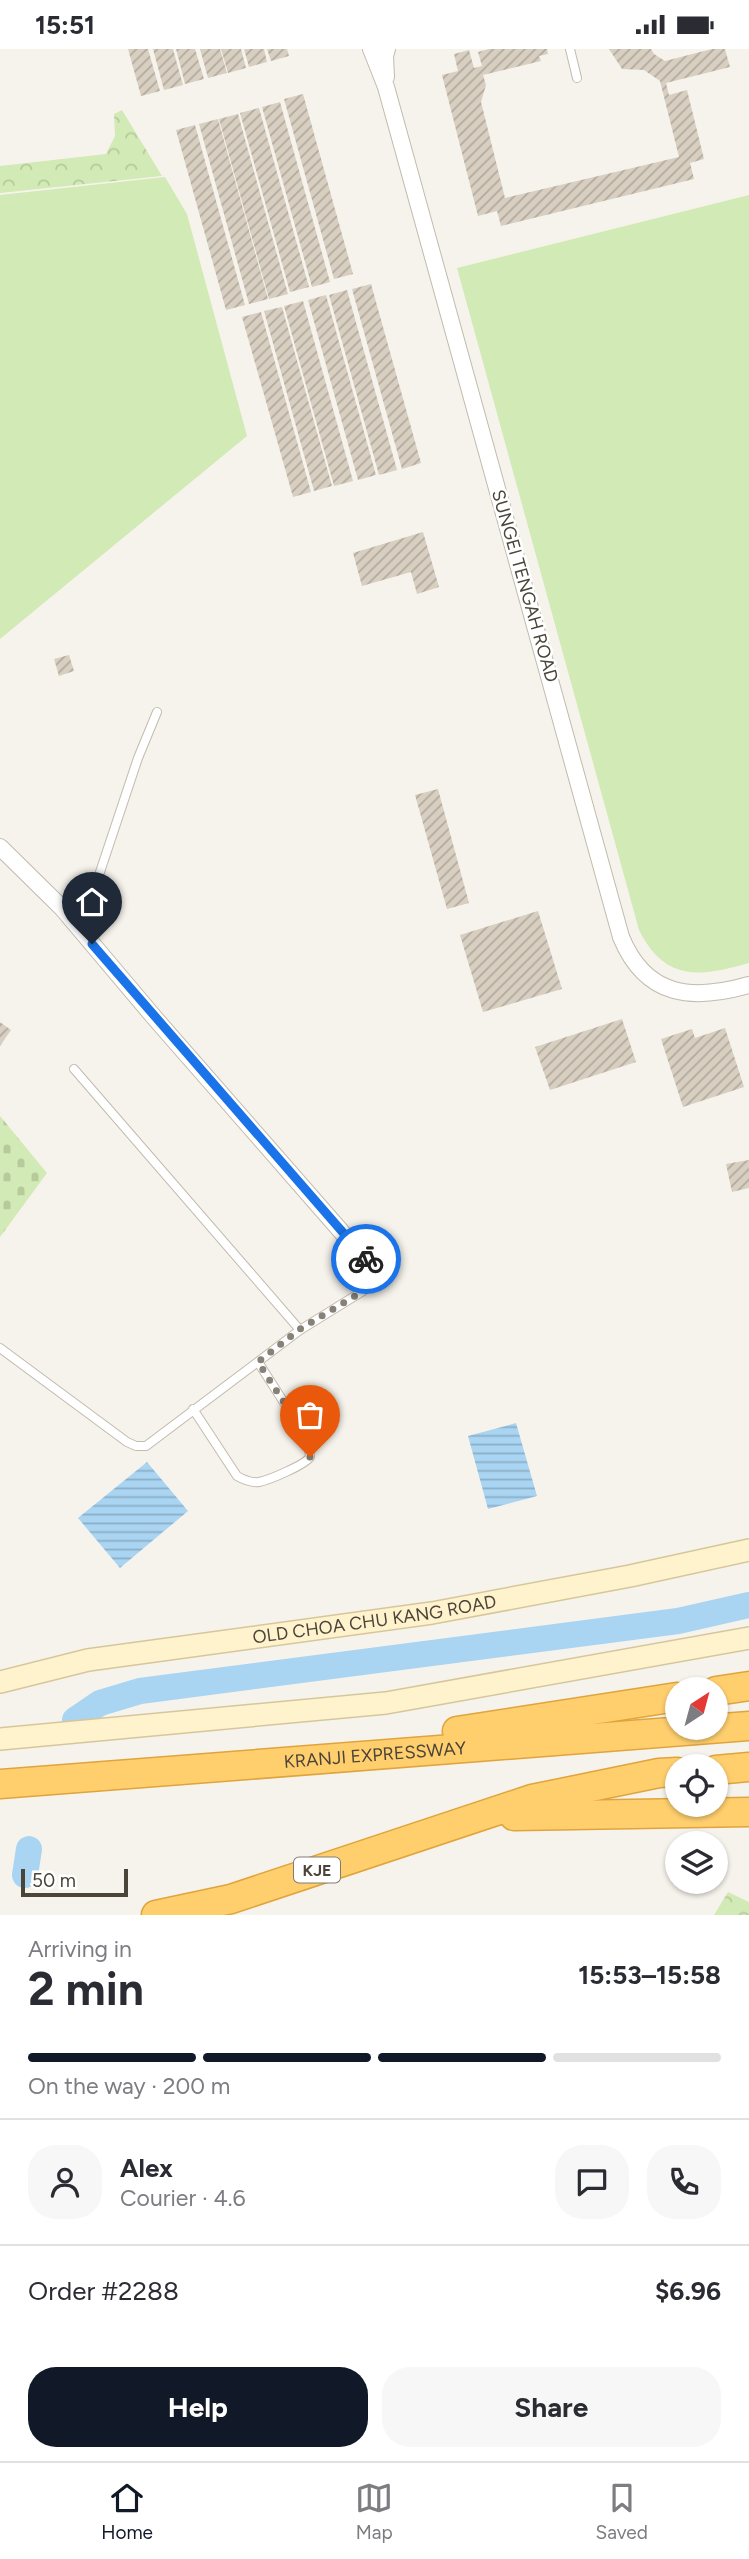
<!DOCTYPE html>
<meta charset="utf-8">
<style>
body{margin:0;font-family:Figtree,sans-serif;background:#f7f7f7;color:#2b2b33;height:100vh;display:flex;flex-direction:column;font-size:26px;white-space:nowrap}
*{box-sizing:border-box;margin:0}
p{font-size:23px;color:#7c7c81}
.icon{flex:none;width:38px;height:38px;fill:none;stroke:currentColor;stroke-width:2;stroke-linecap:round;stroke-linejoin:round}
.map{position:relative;height:1866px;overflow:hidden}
.side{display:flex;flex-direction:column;background:#fff;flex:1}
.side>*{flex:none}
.needle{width:46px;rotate:36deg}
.tools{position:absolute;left:665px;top:1628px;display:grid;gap:14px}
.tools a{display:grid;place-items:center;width:63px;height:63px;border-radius:50%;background:#fff;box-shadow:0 2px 5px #0004;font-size:35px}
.scale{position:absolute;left:21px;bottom:18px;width:107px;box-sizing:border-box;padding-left:7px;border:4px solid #4b4439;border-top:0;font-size:19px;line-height:24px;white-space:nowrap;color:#4b4439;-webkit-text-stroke:5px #fff;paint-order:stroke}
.pin{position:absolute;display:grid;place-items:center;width:60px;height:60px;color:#fff;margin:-72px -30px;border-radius:50% 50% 50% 0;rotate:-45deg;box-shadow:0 0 7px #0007}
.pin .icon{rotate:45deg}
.courier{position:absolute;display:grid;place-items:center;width:70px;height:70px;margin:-35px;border:5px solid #1a73e8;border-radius:50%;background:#fff;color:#222;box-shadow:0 2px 9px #0007}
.head em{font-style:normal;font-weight:700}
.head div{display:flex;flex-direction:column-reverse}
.head{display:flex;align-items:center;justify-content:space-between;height:119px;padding:0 28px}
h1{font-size:46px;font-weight:700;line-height:52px}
.bar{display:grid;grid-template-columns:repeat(4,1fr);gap:10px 7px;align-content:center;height:84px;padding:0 28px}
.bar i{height:9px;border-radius:5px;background:#e1e1e2}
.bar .selected{background:#111827}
.bar p{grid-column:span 4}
.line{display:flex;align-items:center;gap:18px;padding:0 28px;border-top:2px solid #e1e1e2}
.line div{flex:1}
.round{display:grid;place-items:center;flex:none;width:74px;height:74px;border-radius:28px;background:#f7f7f7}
.cta{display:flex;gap:14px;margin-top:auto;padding:14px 28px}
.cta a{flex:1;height:80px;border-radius:28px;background:#111827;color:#fff;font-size:28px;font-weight:700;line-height:80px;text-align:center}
.cta a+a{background:#f7f7f7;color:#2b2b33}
.status{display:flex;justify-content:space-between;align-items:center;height:49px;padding:0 35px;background:#fff;direction:ltr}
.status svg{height:19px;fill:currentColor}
.menu{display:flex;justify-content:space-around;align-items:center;height:98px;border-top:2px solid #e1e1e2;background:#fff;font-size:19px;color:#7c7c81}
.menu a{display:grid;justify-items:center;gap:4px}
.menu .selected{color:#111827}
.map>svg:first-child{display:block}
.green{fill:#d2eab5}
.forest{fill:url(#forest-crowns)}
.cemetery{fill:url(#cemetery-stones)}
.water{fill:url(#water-rules)}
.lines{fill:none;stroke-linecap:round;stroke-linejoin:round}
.river{stroke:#a9d4f2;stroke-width:26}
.building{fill:url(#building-hatch)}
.service-casing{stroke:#c2bbae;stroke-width:10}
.minor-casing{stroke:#c2bbae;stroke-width:18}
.secondary-casing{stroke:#d6c79b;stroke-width:24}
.motorway-casing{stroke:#e0a43c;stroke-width:31}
.service{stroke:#fff;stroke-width:8}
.minor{stroke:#fff;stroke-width:16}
.secondary{stroke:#fff3cd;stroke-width:21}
.motorway{stroke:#ffcf6e;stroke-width:28}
.done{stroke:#878178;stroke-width:7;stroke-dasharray:0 12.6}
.route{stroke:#1a73e8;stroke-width:9}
.labels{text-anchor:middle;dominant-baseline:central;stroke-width:5;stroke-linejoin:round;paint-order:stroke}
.shield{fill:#fff;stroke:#817c74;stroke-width:2}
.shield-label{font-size:16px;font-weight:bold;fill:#4b4439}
.street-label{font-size:18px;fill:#4b4439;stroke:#fff}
</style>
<div class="status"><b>15:51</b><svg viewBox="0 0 49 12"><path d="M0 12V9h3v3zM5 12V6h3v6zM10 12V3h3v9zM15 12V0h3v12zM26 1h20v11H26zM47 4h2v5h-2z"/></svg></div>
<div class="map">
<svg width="749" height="1866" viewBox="0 0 749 1866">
<defs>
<pattern id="forest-crowns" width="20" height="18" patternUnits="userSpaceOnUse" patternTransform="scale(1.75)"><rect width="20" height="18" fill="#d2eab5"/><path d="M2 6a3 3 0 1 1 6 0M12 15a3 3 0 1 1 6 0" fill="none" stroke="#b6ca9c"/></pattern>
<pattern id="cemetery-stones" width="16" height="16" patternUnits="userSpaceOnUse" patternTransform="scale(1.75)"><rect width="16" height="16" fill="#d2eab5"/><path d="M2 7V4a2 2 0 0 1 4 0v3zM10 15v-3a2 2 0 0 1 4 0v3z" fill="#b6ca9c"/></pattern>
<pattern id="water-rules" width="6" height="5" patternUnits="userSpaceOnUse" patternTransform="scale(1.75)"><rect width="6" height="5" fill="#a9d4f2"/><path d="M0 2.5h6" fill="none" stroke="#8caec5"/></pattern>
<pattern id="building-hatch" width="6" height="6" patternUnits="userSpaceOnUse" patternTransform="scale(1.75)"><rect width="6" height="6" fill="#d8cfc1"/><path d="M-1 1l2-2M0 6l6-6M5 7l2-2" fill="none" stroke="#b1aa9e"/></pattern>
</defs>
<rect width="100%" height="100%" fill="#f6f3ec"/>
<!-- green -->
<path class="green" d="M 165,128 L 187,165 L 247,387 L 0,590 L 0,146 Z
M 749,146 L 749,914 C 700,928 665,933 639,881 L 457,219 Z"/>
<!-- forest -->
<path class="forest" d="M 122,61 L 162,127 L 0,144 L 0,117 L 106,105 L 115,87 L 114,65 Z
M 728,1843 L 749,1853 L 749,1866 L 714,1866 Z"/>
<!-- cemetery -->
<path class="cemetery" d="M 0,1067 L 47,1124 L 0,1188 Z"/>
<!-- water -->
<path class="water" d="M 516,1374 L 537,1447 L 488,1460 L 468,1387 Z
M 147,1413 L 188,1462 L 120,1519 L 78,1469 Z"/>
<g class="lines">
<!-- river -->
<path class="river" d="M 75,1671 L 100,1654 L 140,1642 L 678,1572 L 749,1556
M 25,1826 L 29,1800"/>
</g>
<!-- building -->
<path class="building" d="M 128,0 L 148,0 L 160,42 L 141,47 Z
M 153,0 L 173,0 L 183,36 L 164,41 Z
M 176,0 L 195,0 L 204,30 L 185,35 Z
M 200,0 L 220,0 L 227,24 L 208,29 Z
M 221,0 L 241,0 L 246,19 L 228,24 Z
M 244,0 L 264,0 L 267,13 L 249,18 Z
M 267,0 L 287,0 L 289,7 L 271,12 Z
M 489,0 L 547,0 L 548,5 L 539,7 L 541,12 L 483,26 L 486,36 L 481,53 L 505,149 L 679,108 L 660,32 L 644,21 L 622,20 L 609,0 L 651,0 L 654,5 L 665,12 L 712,0 L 725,0 L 730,18 L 666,34 L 669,46 L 687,41 L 704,110 L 690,114 L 694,130 L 501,177 L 497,162 L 478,167 L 442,26 L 458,22 L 454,5 L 469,1 L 474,19 L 482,17 L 478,3 Z
M 303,45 L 353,225 L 334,230 L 284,50 Z
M 280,53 L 330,233 L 312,238 L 262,58 Z
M 259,59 L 309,238 L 290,243 L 240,64 Z
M 238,65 L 288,245 L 269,250 L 219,70 Z
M 218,70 L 268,250 L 249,255 L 199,75 Z
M 195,76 L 245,256 L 226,261 L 176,81 Z
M 371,235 L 421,414 L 402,420 L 352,240 Z
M 347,241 L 397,421 L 379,426 L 329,246 Z
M 326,246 L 376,426 L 358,431 L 308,251 Z
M 303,252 L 353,432 L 334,437 L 284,257 Z
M 282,258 L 332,437 L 314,442 L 264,262 Z
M 261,263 L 311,443 L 293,448 L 242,268 Z
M 423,483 L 439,538 L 417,545 L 411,523 L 362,537 L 353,504 Z
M 69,606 L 74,622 L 59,627 L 54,610 Z
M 438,740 L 469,854 L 447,860 L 415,746 Z
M 538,862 L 562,940 L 483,963 L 460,886 Z
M 622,970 L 636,1013 L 550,1041 L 535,998 Z
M 0,973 L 11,981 L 0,997 Z
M 725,979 L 744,1038 L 683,1058 L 661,990 L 692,980 L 695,989 Z
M 749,1111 L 749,1139 L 732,1143 L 726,1115 Z"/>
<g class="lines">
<!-- service casing -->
<g class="service-casing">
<path id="service" d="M 570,0 L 577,29
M 62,859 L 99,826 L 138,709 L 157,663
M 74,1020 L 300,1281
M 0,1299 L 127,1393 L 136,1397 L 146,1397 L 300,1281 L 363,1242 L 369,1236 L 372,1223 L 367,1212
M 193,1360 L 237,1427 C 244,1431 251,1434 259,1433 C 269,1431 305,1416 310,1408 L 308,1391 L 258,1313"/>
</g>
<!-- minor casing -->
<g class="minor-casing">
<path id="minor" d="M 371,0 L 386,38 L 621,888 C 646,949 693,952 749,936
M 386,28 L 385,7 L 387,0
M 0,798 L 62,859 L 153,967 L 367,1212"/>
</g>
<!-- secondary casing -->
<g class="secondary-casing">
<g id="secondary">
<path id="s1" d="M 0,1633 L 88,1611 L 432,1564 L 630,1527 L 749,1501"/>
<path d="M 0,1690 L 386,1654 L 749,1589"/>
</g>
</g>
<!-- motorway casing -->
<g class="motorway-casing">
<g id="motorway">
<path d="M 716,1642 L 749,1637"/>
<path d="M 457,1682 L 677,1648"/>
<path d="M 716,1721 L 749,1718"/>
<path id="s2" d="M 0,1735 L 749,1677"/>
<path d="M 514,1767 L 749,1763"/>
<path d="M 156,1866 L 231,1850 L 532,1750 L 659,1724 L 677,1723"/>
</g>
</g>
<!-- service -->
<use href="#service" class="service"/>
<!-- minor -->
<use href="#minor" class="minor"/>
<!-- secondary -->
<use href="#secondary" class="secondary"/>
<!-- motorway -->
<use href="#motorway" class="motorway"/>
</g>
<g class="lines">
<!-- done -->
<path class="done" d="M 310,1408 L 308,1391 L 258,1313 L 300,1280 L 363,1242 L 369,1236 L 372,1223 L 366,1210"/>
<!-- route -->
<path class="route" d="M 92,895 L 366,1210"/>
</g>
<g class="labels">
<!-- shield labels -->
<rect class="shield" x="294" y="1808.5" width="46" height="25" rx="5"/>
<g class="shield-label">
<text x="317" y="1821">KJE</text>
</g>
<!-- street labels -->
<g class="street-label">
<text transform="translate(525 537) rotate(74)">SUNGEI TENGAH ROAD</text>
<text stroke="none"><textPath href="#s1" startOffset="380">OLD CHOA CHU KANG ROAD</textPath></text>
<text stroke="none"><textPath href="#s2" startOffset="376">KRANJI EXPRESSWAY</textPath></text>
</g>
</g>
</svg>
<div class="tools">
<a><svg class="needle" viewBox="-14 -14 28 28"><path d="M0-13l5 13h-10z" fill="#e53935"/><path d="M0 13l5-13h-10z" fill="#7c7c81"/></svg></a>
<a><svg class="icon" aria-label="locate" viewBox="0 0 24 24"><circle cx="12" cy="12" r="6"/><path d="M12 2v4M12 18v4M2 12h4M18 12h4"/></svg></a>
<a><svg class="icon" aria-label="layers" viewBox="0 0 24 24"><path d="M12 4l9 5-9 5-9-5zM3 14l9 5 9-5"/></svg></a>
</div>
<div class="scale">50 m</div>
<div class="pin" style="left:310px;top:1408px;background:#ea580c"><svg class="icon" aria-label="bag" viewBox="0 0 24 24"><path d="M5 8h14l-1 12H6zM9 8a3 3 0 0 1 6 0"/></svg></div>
<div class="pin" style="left:92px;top:895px;background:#1f2937"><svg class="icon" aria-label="home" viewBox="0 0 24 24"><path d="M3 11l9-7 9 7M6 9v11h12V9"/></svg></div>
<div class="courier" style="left:366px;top:1210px"><svg class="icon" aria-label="bike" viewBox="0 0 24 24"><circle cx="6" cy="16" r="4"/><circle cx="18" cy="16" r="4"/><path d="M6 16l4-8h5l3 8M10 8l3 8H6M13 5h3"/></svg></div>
</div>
<section class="side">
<div class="head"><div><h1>2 min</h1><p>Arriving in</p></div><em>15:53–15:58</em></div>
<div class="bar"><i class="selected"></i><i class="selected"></i><i class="selected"></i><i></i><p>On the way · 200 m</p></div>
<div class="line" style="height:126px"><a class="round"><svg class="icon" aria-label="person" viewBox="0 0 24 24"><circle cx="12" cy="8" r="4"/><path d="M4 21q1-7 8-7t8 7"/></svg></a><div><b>Alex</b><p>Courier · 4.6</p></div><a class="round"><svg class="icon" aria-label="chat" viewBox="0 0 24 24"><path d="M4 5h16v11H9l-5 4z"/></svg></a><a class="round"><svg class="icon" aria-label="phone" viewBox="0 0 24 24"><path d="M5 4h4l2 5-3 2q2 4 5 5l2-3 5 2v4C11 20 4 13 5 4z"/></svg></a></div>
<div class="line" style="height:91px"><div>Order #2288</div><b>$6.96</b></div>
<div class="cta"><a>Help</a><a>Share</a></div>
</section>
<nav class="menu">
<a class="selected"><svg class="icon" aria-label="home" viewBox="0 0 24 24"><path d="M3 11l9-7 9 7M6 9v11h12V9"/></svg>Home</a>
<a><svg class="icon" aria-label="map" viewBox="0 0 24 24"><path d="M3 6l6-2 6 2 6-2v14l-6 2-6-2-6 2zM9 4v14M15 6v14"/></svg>Map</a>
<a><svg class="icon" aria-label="saved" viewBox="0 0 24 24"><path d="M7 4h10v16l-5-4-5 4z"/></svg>Saved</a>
</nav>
